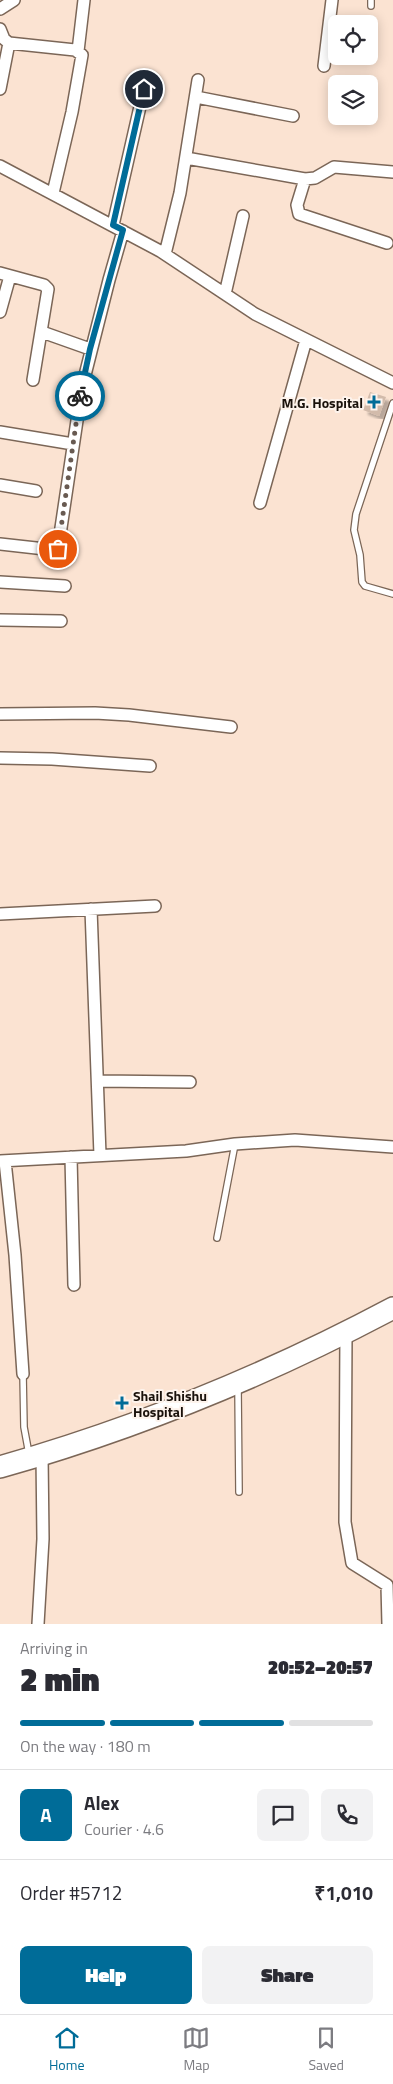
<!DOCTYPE html>
<meta charset="utf-8">
<style>
body{margin:0;font-family:"Titillium Web",sans-serif;background:#f2f2f3;color:#2b2b33;height:100vh;display:flex;flex-direction:column;font-size:19px;white-space:nowrap}
*{box-sizing:border-box;margin:0}
p{font-size:16px;color:#7c7c81}
.icon{flex:none;width:28px;height:28px;fill:none;stroke:currentColor;stroke-width:2;stroke-linecap:round;stroke-linejoin:round}
.map{position:relative;height:1624px;overflow:hidden}
.sheet{display:flex;flex-direction:column;background:#fff;flex:1}
.sheet>*{flex:none}
.tools{position:absolute;left:328px;top:15px;display:grid;gap:10px}
.tools a{display:grid;place-items:center;width:50px;height:50px;border-radius:8px;background:#fff;box-shadow:0 2px 12px #0003;font-size:25px}
.pin{position:absolute;display:grid;place-items:center;width:42px;height:42px;color:#fff;margin:-21px;border:2px solid #fff;border-radius:50%;box-shadow:0 1px 5px #0007}
.courier{position:absolute;display:grid;place-items:center;width:50px;height:50px;margin:-25px;border:4px solid #006c98;border-radius:50%;background:#fff;color:#222;box-shadow:0 1px 6px #0007}
.head em{font-style:normal;font-weight:800}
.head div{display:flex;flex-direction:column-reverse}
.head{display:flex;align-items:center;justify-content:space-between;height:85px;padding:0 20px}
h1{font-size:32px;font-weight:800;line-height:38px}
.bar{display:grid;grid-template-columns:repeat(4,1fr);gap:8px 5px;align-content:center;height:60px;padding:0 20px}
.bar i{height:6px;border-radius:4px;background:#e1e1e2}
.bar .current{background:#006c98}
.bar p{grid-column:span 4}
.line{display:flex;align-items:center;gap:12px;padding:0 20px;border-top:1px solid #e1e1e2}
.line div{flex:1}
.round{display:grid;place-items:center;flex:none;width:52px;height:52px;border-radius:8px;background:#f2f2f3}
.action{display:flex;gap:10px;margin-top:auto;padding:10px 20px}
.action a{flex:1;height:58px;border-radius:8px;background:#006c98;color:#fff;font-size:20px;font-weight:800;line-height:58px;text-align:center}
.action a+a{background:#f2f2f3;color:#2b2b33}
.tab-bar{display:flex;justify-content:space-around;align-items:center;height:70px;border-top:1px solid #e1e1e2;background:#fff;font-size:14px;color:#7c7c81}
.tab-bar a{display:grid;justify-items:center;gap:2px}
.tab-bar .current{color:#006c98}
.map>svg:first-child{display:block}
.building{fill:#d2bbab;filter:url(#shadow)}
.lines{fill:none;stroke-linecap:round;stroke-linejoin:round}
.lane-casing{stroke:#7b6657;stroke-width:8}
.street-casing{stroke:#7b6657;stroke-width:14}
.highway-casing{stroke:#7b6657;stroke-width:24}
.lane{stroke:#fff;stroke-width:5.5}
.street{stroke:#fff;stroke-width:11}
.highway{stroke:#fff;stroke-width:21}
.done{stroke:#685a51;stroke-width:5;stroke-dasharray:0 9}
.route{stroke:#006c98;stroke-width:6}
.poi-dot{fill:#006c98;stroke:#fdf3ec;stroke-width:2}
.labels{text-anchor:middle;dominant-baseline:central;stroke-width:4;stroke-linejoin:round;paint-order:stroke}
.poi-label{font-size:14px;font-weight:bold;fill:#19110b;stroke:#fdf3ec;text-anchor:end}
</style>
<div class="map">
<svg width="393" height="1624" viewBox="0 0 393 1624">
<defs>
<filter id="shadow"><feDropShadow dx="4.5" dy="4.5" stdDeviation="1" flood-color="#0004"/></filter>
</defs>
<rect width="100%" height="100%" fill="#fbe3d2"/>
<!-- building -->
<path class="building" d="M 370,392 L 386,397 L 379,416 L 363,410 Z"/>
<g class="lines">
<!-- lane casing -->
<g class="lane-casing">
<path id="lane" d="M 371,6 L 371,0
M 393,403 L 356,514 L 354,530 L 360,555 L 362,582 L 365,586 L 393,594
M 217,1238 L 235,1144
M 23,1374 L 24,1427 L 29,1454
M 238,1388 L 239,1492"/>
</g>
<!-- street casing -->
<g class="street-casing">
<path id="street" d="M 0,9 L 14,0
M 0,29 L 4,39 L 9,43 L 75,50 L 82,55 L 72,112 L 53,193
M 78,51 L 84,0
M 324,66 L 332,0
M 0,89 L 9,43
M 196,97 L 293,116
M 186,158 L 305,179 L 315,178 L 334,167 L 393,172
M 0,166 L 160,251 L 255,314 L 393,383
M 305,179 L 297,205 L 299,214 L 387,243
M 113,225 L 144,89
M 165,254 L 180,193 L 198,80
M 0,273 L 44,285 L 48,289 L 33,380
M 225,294 L 243,216
M 0,312 L 10,276
M 42,332 L 90,349
M 0,432 L 73,444
M 0,485 L 36,491
M 260,503 L 306,340
M 0,544 L 54,550 L 58,548 L 82,387 L 109,280 L 123,231
M 0,582 L 65,586
M 0,620 L 61,621
M 0,714 L 95,713 L 129,715 L 231,727
M 0,758 L 52,759 L 150,766
M 91,909 L 100,1155
M 0,914 L 155,906
M 98,1081 L 190,1082
M 71,1157 L 74,1285
M 0,1161 L 186,1151 L 235,1144 L 295,1140 L 393,1147
M 5,1161 L 15,1255 L 23,1374
M 346,1332 L 345,1522 L 352,1563 L 387,1585 L 388,1624
M 38,1624 L 43,1539 L 42,1455"/>
</g>
<!-- highway casing -->
<g class="highway-casing">
<path id="highway" d="M 0,1467 C 137,1428 267,1375 393,1308"/>
</g>
<!-- lane -->
<use href="#lane" class="lane"/>
<!-- street -->
<use href="#street" class="street"/>
<!-- highway -->
<use href="#highway" class="highway"/>
</g>
<g class="lines">
<!-- done -->
<path class="done" d="M 58,549 L 80,396"/>
<!-- route -->
<path class="route" d="M 80,396 L 90,349 L 123,230 L 113,225 L 144,89"/>
</g>
<!-- markers -->
<g class="poi-dot">
<path d="M371.5 394.5h5v5h5v5h-5v5h-5v-5h-5v-5h5z"/>
<path d="M119.5 1395.5h5v5h5v5h-5v5h-5v-5h-5v-5h5z"/>
</g>
<g class="labels">
<!-- poi labels -->
<g class="poi-label">
<text x="363" y="402">M.G. Hospital</text>
<text x="133" y="1395" text-anchor="start">Shail Shishu<tspan x="133" dy="16">Hospital</tspan></text>
</g>
</g>
</svg>
<div class="tools">
<a><svg class="icon" aria-label="locate" viewBox="0 0 24 24"><circle cx="12" cy="12" r="6"/><path d="M12 2v4M12 18v4M2 12h4M18 12h4"/></svg></a>
<a><svg class="icon" aria-label="layers" viewBox="0 0 24 24"><path d="M12 4l9 5-9 5-9-5zM3 14l9 5 9-5"/></svg></a>
</div>
<div class="pin" style="left:58px;top:549px;background:#ea580c"><svg class="icon" aria-label="bag" viewBox="0 0 24 24"><path d="M5 8h14l-1 12H6zM9 8a3 3 0 0 1 6 0"/></svg></div>
<div class="pin" style="left:144px;top:89px;background:#1f2937"><svg class="icon" aria-label="home" viewBox="0 0 24 24"><path d="M3 11l9-7 9 7M6 9v11h12V9"/></svg></div>
<div class="courier" style="left:80px;top:396px"><svg class="icon" aria-label="bike" viewBox="0 0 24 24"><circle cx="6" cy="16" r="4"/><circle cx="18" cy="16" r="4"/><path d="M6 16l4-8h5l3 8M10 8l3 8H6M13 5h3"/></svg></div>
</div>
<section class="sheet">
<div class="head"><div><h1>2 min</h1><p>Arriving in</p></div><em>20:52–20:57</em></div>
<div class="bar"><i class="current"></i><i class="current"></i><i class="current"></i><i></i><p>On the way · 180 m</p></div>
<div class="line" style="height:90px"><b class="round" style="background:#006c98;color:#fff">A</b><div><b>Alex</b><p>Courier · 4.6</p></div><a class="round"><svg class="icon" aria-label="chat" viewBox="0 0 24 24"><path d="M4 5h16v11H9l-5 4z"/></svg></a><a class="round"><svg class="icon" aria-label="phone" viewBox="0 0 24 24"><path d="M5 4h4l2 5-3 2q2 4 5 5l2-3 5 2v4C11 20 4 13 5 4z"/></svg></a></div>
<div class="line" style="height:65px"><div>Order #5712</div><b>₹1,010</b></div>
<div class="action"><a>Help</a><a>Share</a></div>
</section>
<nav class="tab-bar">
<a class="current"><svg class="icon" aria-label="home" viewBox="0 0 24 24"><path d="M3 11l9-7 9 7M6 9v11h12V9"/></svg>Home</a>
<a><svg class="icon" aria-label="map" viewBox="0 0 24 24"><path d="M3 6l6-2 6 2 6-2v14l-6 2-6-2-6 2zM9 4v14M15 6v14"/></svg>Map</a>
<a><svg class="icon" aria-label="saved" viewBox="0 0 24 24"><path d="M7 4h10v16l-5-4-5 4z"/></svg>Saved</a>
</nav>
